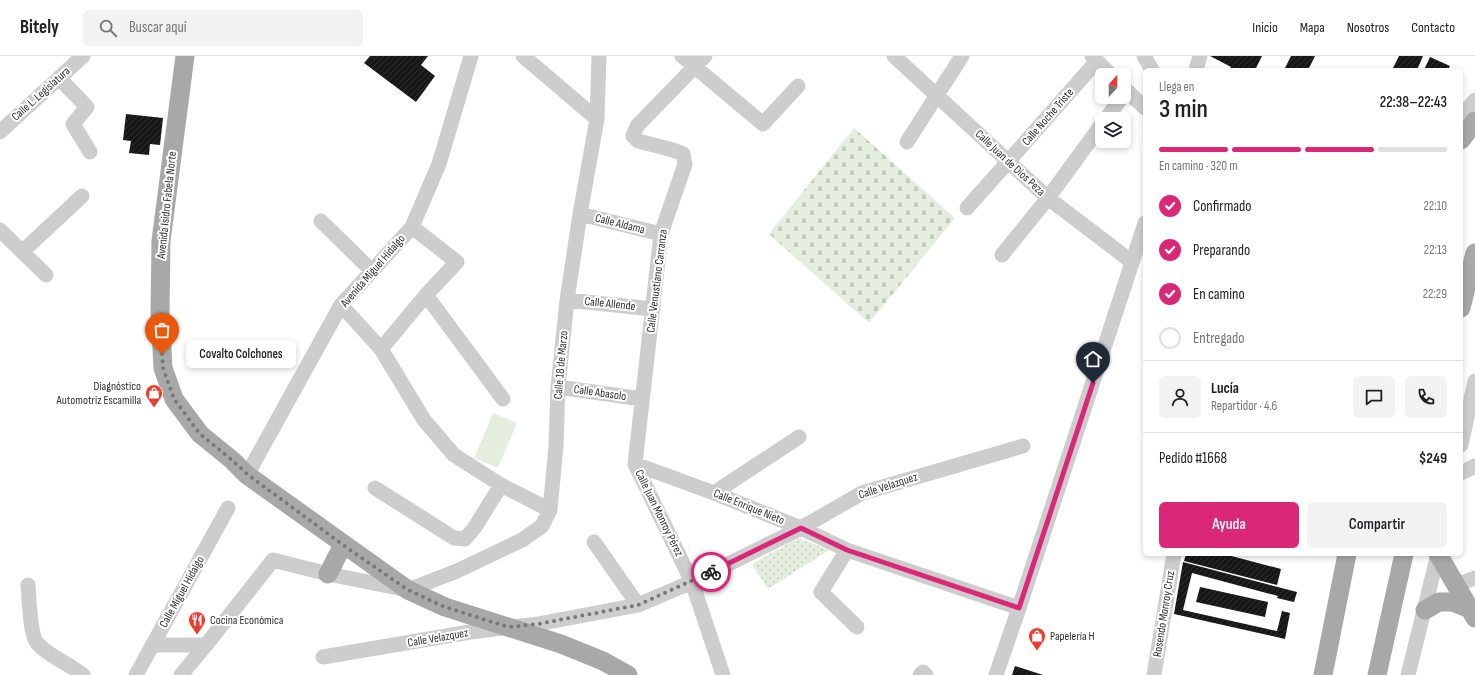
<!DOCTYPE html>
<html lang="es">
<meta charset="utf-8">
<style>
body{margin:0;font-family:"Sofia Sans Condensed",sans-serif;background:#f2f2f2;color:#202124;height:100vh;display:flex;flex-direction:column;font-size:15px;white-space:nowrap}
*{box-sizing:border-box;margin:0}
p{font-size:13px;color:#757577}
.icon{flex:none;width:22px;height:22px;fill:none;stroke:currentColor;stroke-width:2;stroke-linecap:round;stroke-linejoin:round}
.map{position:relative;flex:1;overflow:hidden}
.panel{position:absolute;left:1143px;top:12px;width:320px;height:488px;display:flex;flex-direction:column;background:#fff;border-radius:6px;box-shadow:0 2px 6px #0003}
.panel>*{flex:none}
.needle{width:26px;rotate:21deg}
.controls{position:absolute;left:1095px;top:12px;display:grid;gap:8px}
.controls a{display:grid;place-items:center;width:36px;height:36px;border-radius:6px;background:#fff;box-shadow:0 2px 6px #0003;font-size:20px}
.pin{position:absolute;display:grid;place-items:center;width:34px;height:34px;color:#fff;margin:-41px -17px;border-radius:50% 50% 50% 0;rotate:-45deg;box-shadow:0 0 4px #0007}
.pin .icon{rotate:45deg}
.courier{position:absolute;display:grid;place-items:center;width:40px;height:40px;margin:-20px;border:3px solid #db2777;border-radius:50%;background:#fff;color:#222;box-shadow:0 1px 5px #0007}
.bubble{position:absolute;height:28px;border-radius:6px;background:#fff;box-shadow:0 2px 6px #0003;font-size:13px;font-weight:600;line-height:28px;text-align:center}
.head em{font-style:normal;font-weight:600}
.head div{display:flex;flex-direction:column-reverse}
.head{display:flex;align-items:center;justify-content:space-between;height:68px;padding:0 16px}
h1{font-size:26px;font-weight:600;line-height:30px}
.bar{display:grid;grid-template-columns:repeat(4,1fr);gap:6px 4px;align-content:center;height:48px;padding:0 16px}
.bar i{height:5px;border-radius:3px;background:#e0e0e0}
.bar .on{background:#db2777}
.bar p{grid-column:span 4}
.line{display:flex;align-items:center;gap:10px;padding:0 16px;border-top:1px solid #e0e0e0}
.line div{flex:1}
.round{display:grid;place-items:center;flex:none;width:42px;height:42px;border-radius:6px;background:#f2f2f2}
ol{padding:0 16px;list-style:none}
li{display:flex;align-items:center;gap:12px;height:44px}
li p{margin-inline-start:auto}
li .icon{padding:4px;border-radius:50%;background:#db2777;color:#fff;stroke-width:4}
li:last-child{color:#757577}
li i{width:22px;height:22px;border:2px solid #e0e0e0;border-radius:50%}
.button{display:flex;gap:8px;margin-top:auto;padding:8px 16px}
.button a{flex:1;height:46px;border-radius:6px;background:#db2777;color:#fff;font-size:16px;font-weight:600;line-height:46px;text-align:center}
.button a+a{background:#f2f2f2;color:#202124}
header{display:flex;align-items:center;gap:24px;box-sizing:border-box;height:56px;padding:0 20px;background:#fff;border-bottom:1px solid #e0e0e0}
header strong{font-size:19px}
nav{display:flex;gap:22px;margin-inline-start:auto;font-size:14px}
.search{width:280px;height:36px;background:#f2f2f2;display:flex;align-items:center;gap:10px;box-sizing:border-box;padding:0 14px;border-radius:6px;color:#757577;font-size:15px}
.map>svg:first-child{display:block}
.grass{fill:#e4edde}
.cemetery{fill:url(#cemetery-stones)}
.park{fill:url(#park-dots)}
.building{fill:url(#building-hatch)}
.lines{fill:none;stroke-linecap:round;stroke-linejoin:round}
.minor{stroke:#cdcdcd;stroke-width:15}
.major{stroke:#a8a8a8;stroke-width:19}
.done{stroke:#787878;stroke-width:4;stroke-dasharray:0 7.2}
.route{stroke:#db2777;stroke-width:5}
.labels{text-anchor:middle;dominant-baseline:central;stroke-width:4;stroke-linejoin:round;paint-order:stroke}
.street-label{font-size:12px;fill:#303030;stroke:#fff}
.poi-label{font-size:12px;fill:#303030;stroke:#fff;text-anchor:start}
</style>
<header>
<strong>Bitely</strong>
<div class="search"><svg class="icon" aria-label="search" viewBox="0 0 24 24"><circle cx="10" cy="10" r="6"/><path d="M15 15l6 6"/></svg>Buscar aquí</div>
<nav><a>Inicio</a><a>Mapa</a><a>Nosotros</a><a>Contacto</a></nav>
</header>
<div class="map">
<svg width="1475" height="619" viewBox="0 0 1475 619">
<defs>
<pattern id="cemetery-stones" width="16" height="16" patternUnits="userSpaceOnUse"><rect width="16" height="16" fill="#e4edde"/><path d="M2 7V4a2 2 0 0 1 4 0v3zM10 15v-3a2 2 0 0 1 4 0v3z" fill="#c4ccbf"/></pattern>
<pattern id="park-dots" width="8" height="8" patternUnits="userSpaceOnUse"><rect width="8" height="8" fill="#e4edde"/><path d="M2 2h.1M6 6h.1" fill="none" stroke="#c4ccbf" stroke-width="1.8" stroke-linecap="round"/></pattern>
<pattern id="building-hatch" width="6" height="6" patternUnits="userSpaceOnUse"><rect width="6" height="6" fill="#171717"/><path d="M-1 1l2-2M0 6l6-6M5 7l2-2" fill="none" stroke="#303030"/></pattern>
</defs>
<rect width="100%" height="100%" fill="#fff"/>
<!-- grass -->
<path class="grass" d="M 493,357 L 517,367 L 498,412 L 474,402 Z"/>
<!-- cemetery -->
<path class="cemetery" d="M 854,72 L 955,162 L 869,267 L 769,178 Z"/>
<!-- park -->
<path class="park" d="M 798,482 L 829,494 L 768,533 L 752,508 Z"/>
<!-- building -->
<path class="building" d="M 370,0 L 428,0 L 421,9 L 435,20 L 416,46 L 364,7 Z
M 1210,0 L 1262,0 L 1255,14 L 1229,14 L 1231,11 Z
M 1291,0 L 1315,0 L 1308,14 L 1284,14 Z
M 1399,0 L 1423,0 L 1417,14 L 1392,14 Z
M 1430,1 L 1450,10 L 1448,14 L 1424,14 Z
M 126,58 L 163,62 L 160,89 L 150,88 L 149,99 L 129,97 L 131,85 L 123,84 Z
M 1186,498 L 1224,498 L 1281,513 L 1277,529 L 1184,505 Z
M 1183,506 L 1297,536 L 1294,546 L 1277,542 L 1278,540 L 1192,517 L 1183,554 L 1277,575 L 1282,555 L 1290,557 L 1285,583 L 1174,558 Z
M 1200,531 L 1268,546 L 1265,561 L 1196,546 Z
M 1015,610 L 1043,619 L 1012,619 Z"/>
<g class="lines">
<!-- minor -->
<path class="minor" d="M 523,0 L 597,63
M 682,0 L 763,68 L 798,30
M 894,0 L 1048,142 L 1132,206
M 1092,0 L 1111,19
M 1144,0 L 1152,14
M 1196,14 L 1200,0
M 59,22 L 87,51 L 73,68 L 90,96
M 1124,32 L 1145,52
M 1461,61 L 1475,44
M 1106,63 L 1122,41
M 0,76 L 83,0
M 907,86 L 962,0
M 967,152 L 1097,5
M 580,158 L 661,178
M 321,165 L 372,215
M 0,174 L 46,219
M 22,196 L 82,140
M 1002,199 L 1048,142 L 1102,68
M 426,239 L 503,343
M 567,244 L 653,253
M 341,249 L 381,293 L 424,364 L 454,399 L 501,429 L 550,454
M 381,293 L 426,239 L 457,206 L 412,171
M 558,331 L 642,343
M 1461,389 L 1475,325
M 635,408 L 661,178 L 685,108 L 683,98 L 673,94 L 638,85 L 633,80 L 637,70 L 705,0
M 635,408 L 714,437 L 801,472 L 847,494 L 1019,552
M 635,408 L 692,526 L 723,619
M 1461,417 L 1475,410
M 247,419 L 341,249 L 412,171 L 439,108 L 471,0
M 375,432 L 454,482 L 465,483 L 475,471 L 501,429
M 714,437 L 799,381
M 594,486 L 638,549
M 847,494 L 821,536 L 857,571
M 28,529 C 29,541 30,579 37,587 C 48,600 70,608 83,619
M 1456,529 L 1475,522
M 152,589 L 206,589
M 323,601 L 470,576 L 538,568 L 638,549 L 692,526 L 801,472 L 862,437 L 1023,390
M 136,619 L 228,452
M 181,619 L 206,589 L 273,504 L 328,518 L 408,534 L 457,515 L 522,484 L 542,470 L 550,454 L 556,390 L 558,331 L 567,244 L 580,158 L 597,63 L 599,0
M 920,619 L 923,616 L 926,619
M 996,619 L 1019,552 L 1145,167
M 1154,619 L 1174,498
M 1408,619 L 1438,498"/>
<!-- major -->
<path class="major" d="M 185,0 L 161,185 L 160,255 L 163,312 L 174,343 L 200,378 L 232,404 L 247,419 L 408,534 L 445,551 L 561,588 L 603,605 L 628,619
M 1461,84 L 1475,65
M 1461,252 L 1475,197
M 1438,498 L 1475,562
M 328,518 L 343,489
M 1425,554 L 1439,546 L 1452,546 L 1470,553
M 1323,619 L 1347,498
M 1377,619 L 1404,498"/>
</g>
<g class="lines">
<!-- done -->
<path class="done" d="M 162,298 L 163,312 L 174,343 L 200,378 L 232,404 L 247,418 L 343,489 L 408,534 L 445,551 L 508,571 L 538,568 L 638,549 L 711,516"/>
<!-- route -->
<path class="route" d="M 711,516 L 801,472 L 847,494 L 1019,552 L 1093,327"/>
</g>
<!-- icons -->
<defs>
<g id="shop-pin" transform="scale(0.9)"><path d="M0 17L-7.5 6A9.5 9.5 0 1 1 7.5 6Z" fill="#e83f30" stroke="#fff"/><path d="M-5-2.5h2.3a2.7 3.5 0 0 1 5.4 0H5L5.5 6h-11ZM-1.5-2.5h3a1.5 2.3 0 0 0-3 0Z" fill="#fff"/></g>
<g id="restaurant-pin" transform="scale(0.9)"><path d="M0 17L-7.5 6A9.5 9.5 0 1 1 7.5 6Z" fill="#e83f30" stroke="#fff"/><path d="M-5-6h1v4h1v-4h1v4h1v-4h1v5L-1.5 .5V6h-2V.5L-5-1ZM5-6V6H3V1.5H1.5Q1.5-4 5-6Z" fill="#fff"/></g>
</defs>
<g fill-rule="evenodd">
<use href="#shop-pin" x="154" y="337"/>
<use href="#restaurant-pin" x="197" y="564"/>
<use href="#shop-pin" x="1037" y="580"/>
</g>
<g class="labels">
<!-- street labels -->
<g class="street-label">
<text transform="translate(41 38) rotate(-42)">Calle L. Legislatura</text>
<text transform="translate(1048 61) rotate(-49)">Calle Noche Triste</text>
<text transform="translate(1010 107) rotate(43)">Calle Juan de Dios Peza</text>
<text transform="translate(167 149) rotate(-84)">Avenida Isidro Fabela Norte</text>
<text transform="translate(620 168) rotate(14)">Calle Aldama</text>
<text transform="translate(373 215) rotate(-49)">Avenida Miguel Hidalgo</text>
<text transform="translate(657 225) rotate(-83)">Calle Venustiano Carranza</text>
<text transform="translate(610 248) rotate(6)">Calle Allende</text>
<text transform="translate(561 309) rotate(-85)">Calle 18 de Marzo</text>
<text transform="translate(600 337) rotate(8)">Calle Abasolo</text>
<text transform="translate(888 430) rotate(-18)">Calle Velazquez</text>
<text transform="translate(749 451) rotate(22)">Calle Enrique Nieto</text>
<text transform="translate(659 457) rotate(64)">Calle Juan Monroy Pérez</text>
<text transform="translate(182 536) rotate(-61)">Calle Miguel Hidalgo</text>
<text transform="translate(1164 558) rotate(-81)">Rosendo Monroy Cruz</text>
<text transform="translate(438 582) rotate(-10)">Calle Velazquez</text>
</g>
<!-- poi labels -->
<g class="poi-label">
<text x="141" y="330" text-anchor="end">Diagnóstico<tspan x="141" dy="14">Automotriz Escamilla</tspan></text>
<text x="210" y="564">Cocina Económica</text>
<text x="1050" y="580">Papelería H</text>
</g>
</g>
</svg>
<div class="controls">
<a><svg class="needle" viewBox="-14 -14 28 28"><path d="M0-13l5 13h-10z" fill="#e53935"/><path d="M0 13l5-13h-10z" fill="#757577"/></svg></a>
<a><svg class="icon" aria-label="layers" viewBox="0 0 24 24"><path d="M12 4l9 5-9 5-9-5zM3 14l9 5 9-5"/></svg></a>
</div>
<div class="pin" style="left:162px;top:298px;background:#ea580c"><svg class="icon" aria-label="bag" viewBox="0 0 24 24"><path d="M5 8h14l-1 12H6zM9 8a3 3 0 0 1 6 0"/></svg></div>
<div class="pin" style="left:1093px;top:327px;background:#1f2937"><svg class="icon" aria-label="home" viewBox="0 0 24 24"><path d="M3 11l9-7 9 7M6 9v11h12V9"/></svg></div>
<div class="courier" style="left:711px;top:516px"><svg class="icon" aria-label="bike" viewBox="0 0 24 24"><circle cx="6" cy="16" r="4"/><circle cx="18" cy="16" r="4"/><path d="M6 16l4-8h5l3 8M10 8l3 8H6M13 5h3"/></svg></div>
<div class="bubble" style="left:186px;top:284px;width:110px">Covalto Colchones</div>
<section class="panel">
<div class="head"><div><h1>3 min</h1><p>Llega en</p></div><em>22:38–22:43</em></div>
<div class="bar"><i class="on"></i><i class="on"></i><i class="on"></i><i></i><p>En camino · 320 m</p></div>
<ol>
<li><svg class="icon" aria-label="check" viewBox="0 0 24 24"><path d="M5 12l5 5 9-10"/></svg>Confirmado<p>22:10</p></li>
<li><svg class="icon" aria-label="check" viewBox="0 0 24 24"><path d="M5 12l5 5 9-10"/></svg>Preparando<p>22:13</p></li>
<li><svg class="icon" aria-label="check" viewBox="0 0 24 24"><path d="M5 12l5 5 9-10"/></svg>En camino<p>22:29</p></li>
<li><i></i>Entregado</li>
</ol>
<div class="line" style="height:72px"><a class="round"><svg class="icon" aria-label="person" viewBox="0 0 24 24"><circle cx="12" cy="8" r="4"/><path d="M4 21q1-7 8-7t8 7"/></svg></a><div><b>Lucía</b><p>Repartidor · 4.6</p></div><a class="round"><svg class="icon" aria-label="chat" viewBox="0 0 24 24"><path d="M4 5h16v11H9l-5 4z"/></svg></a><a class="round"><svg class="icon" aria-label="phone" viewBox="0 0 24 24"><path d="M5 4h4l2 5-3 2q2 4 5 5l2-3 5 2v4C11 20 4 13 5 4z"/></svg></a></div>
<div class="line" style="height:52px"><div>Pedido #1668</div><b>$249</b></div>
<div class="button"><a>Ayuda</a><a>Compartir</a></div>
</section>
</div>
